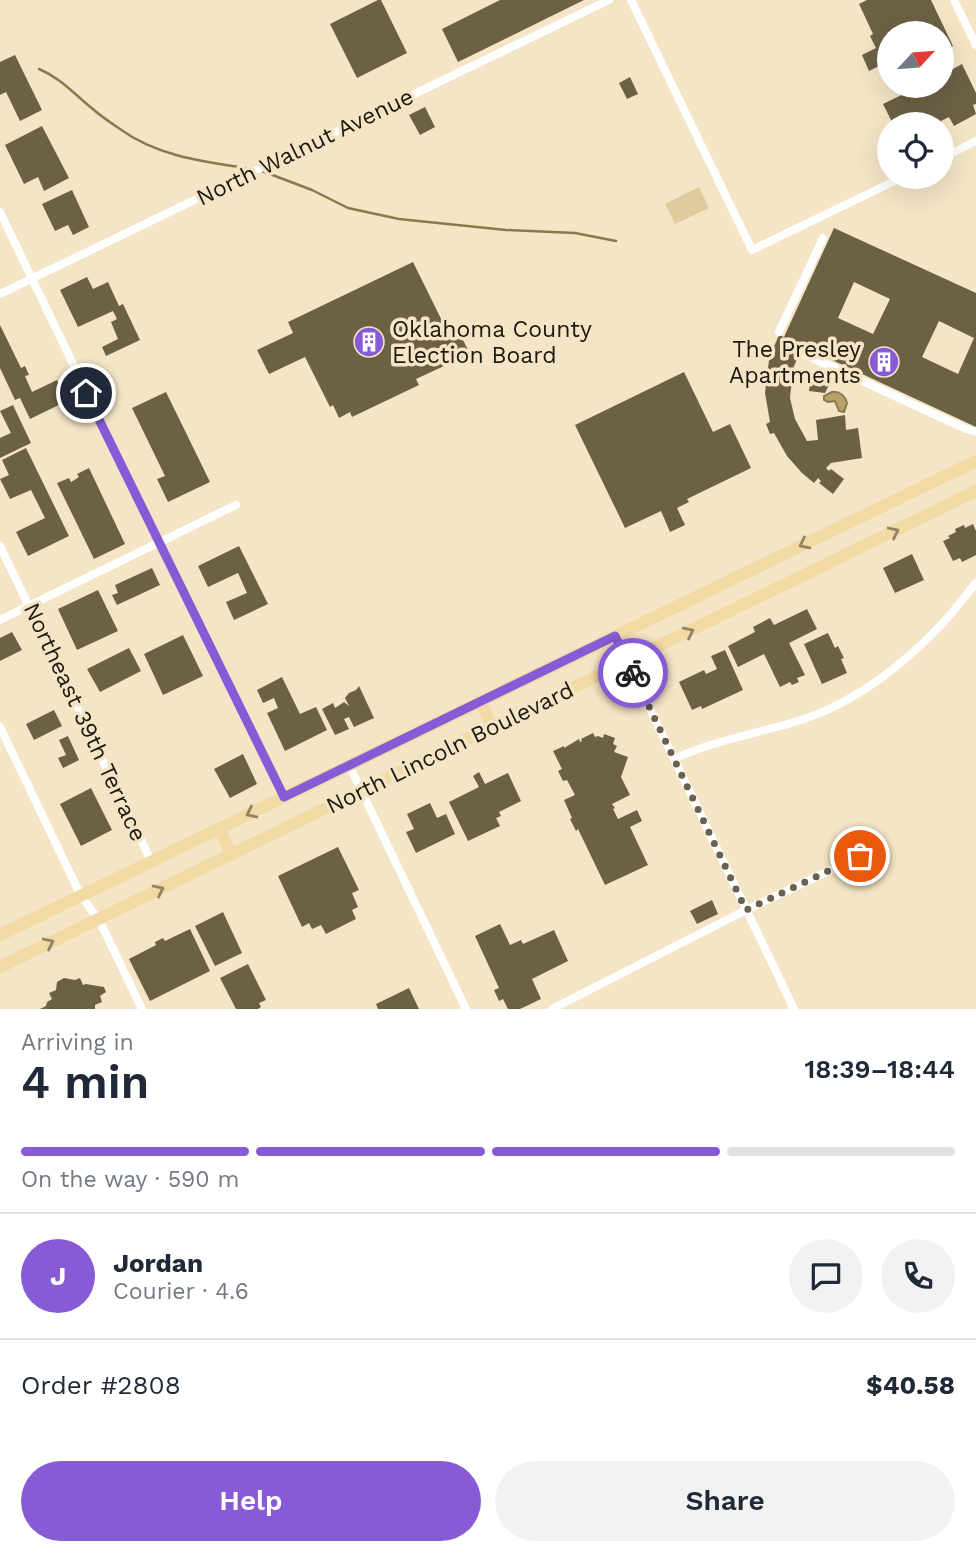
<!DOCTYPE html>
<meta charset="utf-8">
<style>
body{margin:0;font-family:"Work Sans",sans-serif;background:#f2f2f3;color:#1f2937;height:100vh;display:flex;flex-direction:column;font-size:26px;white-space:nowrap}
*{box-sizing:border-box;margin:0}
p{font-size:23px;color:#747a83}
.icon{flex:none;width:38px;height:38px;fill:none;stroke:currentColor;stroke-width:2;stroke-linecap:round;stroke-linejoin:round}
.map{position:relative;height:1009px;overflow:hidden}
.panel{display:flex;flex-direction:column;background:#fff;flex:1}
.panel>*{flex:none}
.needle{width:46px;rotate:64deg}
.buttons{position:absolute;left:877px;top:21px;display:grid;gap:14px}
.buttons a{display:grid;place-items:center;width:77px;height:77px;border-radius:50%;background:#fff;box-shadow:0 7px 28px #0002;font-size:35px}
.pin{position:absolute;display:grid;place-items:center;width:60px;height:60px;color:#fff;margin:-30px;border:4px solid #fff;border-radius:50%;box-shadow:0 2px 7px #0007}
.courier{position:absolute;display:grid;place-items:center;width:70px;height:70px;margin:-35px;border:5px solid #865bd5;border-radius:50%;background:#fff;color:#222;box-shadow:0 2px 9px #0007}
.head em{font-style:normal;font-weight:600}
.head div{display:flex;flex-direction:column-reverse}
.head{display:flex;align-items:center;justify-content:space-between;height:119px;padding:0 21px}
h1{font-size:46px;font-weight:600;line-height:52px}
.bar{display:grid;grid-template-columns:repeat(4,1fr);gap:10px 7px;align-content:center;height:84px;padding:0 21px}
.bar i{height:9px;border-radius:5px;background:#e0e1e3}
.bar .current{background:#865bd5}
.bar p{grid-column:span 4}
.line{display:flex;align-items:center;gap:18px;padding:0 21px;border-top:2px solid #e0e1e3}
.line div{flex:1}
.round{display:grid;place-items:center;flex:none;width:74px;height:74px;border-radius:37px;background:#f2f2f3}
.action{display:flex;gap:14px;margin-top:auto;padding:14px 21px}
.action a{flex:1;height:80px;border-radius:42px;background:#865bd5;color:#fff;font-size:28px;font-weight:600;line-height:80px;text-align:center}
.action a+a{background:#f2f2f3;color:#1f2937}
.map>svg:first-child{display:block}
.green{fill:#e0cb9d}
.water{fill:#baa167;stroke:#8b784c;stroke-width:2}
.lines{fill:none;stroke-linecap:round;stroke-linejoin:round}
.stream{stroke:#8b784c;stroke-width:2.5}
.building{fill:#6d6145;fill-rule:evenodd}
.street{stroke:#fff;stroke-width:8}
.primary{stroke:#f2daa4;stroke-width:12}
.oneway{stroke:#938360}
.done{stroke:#69604e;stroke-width:7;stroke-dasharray:0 12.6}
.route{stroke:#865bd5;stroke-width:9}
.labels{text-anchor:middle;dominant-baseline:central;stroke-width:7;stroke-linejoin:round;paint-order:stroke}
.street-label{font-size:23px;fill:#1e190e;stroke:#f4e5c6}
.poi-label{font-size:23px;fill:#1e190e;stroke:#f4e5c6;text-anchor:start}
</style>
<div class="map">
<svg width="976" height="1009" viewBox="0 0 976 1009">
<rect width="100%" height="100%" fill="#f4e5c6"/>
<!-- green -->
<path class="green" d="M 699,187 L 709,208 L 675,224 L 665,204 Z"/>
<!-- water -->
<path class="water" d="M 832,392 C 840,391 845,396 847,403 L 844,412 L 839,411 L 835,401 L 828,402 L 824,400 L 824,396 Z"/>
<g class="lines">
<!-- stream -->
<path class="stream" d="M 39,69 C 61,78 75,95 94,110 C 102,117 111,123 120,129 C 158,157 207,162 252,169
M 262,171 L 312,190 L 348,208 L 399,219 L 506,230 L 575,233 L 616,241"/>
</g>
<!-- building -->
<path class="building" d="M 378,0 L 381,0 L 407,53 L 357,78 L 330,24 Z
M 500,0 L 584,0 L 458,62 L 442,29 Z
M 867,0 L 931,0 L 953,46 L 942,52 L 942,33 L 889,33 L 889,61 L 869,71 L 862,55 L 876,48 L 870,36 L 873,34 L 859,4 Z
M 15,55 L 42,110 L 20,121 L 6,92 L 0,95 L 0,62 Z
M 962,64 L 976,93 L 976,104 L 973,105 L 976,114 L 954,126 L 949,117 L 935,124 L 893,124 L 883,104 L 920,86 L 942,86 L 942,75 Z
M 630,77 L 638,94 L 627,99 L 619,83 Z
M 425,107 L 435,127 L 420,135 L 409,115 Z
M 42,126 L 69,178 L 44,191 L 38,177 L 24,184 L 5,145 Z
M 72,190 L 89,227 L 73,235 L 68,225 L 55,231 L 42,204 Z
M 834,228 L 976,293 L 976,427 L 802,346 L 793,369 L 790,398 L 795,419 L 807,441 L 818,440 L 816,420 L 845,415 L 846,430 L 858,428 L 862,458 L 831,463 L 826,468 L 829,471 L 831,469 L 844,479 L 833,494 L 819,483 L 821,481 L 818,478 L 814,483 L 802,473 L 787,456 L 774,433 L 770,434 L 766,424 L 770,422 L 765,393 L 769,360 L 765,359 L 769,347 L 773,349 L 779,335 L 784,337 ZM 854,282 L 890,299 L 873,334 L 838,318 ZM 939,321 L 974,338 L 958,374 L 922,357 Z
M 413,262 L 449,335 L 458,330 L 470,354 L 416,379 L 419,385 L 352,417 L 350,412 L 339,418 L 333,405 L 330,407 L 305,357 L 269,374 L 257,350 L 293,333 L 288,322 Z
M 87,277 L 93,289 L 108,282 L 119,306 L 123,304 L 140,340 L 106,356 L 102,347 L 118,339 L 111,322 L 117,319 L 113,311 L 78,327 L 60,290 Z
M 0,325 L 21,368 L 25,366 L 29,375 L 25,376 L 32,392 L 57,380 L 67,401 L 30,419 L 20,398 L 15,400 L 0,368 Z
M 684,372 L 713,432 L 730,424 L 751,468 L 687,499 L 689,502 L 677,508 L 685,525 L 670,532 L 661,511 L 625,528 L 575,425 Z
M 811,372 L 831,381 L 825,393 L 809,391 Z
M 166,392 L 210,482 L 168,502 L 157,479 L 165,476 L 132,408 Z
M 13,405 L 31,443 L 0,458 L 0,438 L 11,433 L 0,411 Z
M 26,448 L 69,536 L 28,556 L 16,532 L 45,518 L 31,490 L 10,499 L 0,479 L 9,475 L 2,460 Z
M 89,468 L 125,544 L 94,559 L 57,483 L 69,478 L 71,482 L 79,477 L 77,474 Z
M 973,524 L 976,531 L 976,555 L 962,562 L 960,558 L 953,561 L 943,541 L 950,538 L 948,536 L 956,532 L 955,529 L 964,525 L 965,528 Z
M 239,546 L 268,604 L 234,620 L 226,602 L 247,593 L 238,573 L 208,587 L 198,566 Z
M 912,554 L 924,580 L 895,593 L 883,568 Z
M 152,568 L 160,585 L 117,605 L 112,595 L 118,593 L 115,585 Z
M 98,590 L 118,631 L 77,650 L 58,609 Z
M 807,609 L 817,629 L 789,643 L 805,675 L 797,678 L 799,682 L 792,685 L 790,682 L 780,687 L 764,654 L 738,667 L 728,646 L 755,632 L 753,627 L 770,618 L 774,625 Z
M 12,632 L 22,650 L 0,661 L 0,638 Z
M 828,633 L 835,648 L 838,646 L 844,658 L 841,659 L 847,673 L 822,684 L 804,644 Z
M 183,635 L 203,676 L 163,695 L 144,654 Z
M 129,648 L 141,671 L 100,692 L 87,669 Z
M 725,650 L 743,690 L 702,709 L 701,706 L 692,710 L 679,682 L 704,670 L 706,674 L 717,669 L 711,656 Z
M 282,677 L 300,714 L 316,707 L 327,730 L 285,751 L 267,713 L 278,708 L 274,698 L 263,703 L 257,690 Z
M 359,686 L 374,718 L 354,727 L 349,717 L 344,719 L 349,729 L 335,735 L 322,709 L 333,703 L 335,708 L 344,702 L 349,706 L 345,698 L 349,693 L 356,690 Z
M 54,710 L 62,726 L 34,740 L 26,724 Z
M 593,733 L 595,737 L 598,736 L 603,738 L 604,734 L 615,738 L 613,744 L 617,746 L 614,752 L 628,757 L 621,777 L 630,795 L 612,804 L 615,808 L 613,809 L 618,819 L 637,810 L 642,821 L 630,827 L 648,865 L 605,885 L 578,829 L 576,831 L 570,819 L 572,818 L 564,800 L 575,795 L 567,780 L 563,781 L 558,771 L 562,769 L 553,751 L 564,746 L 564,748 L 579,739 L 580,742 L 582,741 L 581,739 Z
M 68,736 L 79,760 L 63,768 L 58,758 L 66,755 L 59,740 Z
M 243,754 L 257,784 L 230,798 L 214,769 Z
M 479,772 L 485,784 L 508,773 L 521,801 L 499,812 L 501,816 L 496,818 L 500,826 L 468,841 L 449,802 L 479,787 L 473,776 Z
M 91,788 L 112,830 L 81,846 L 60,804 Z
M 430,803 L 437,818 L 446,814 L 455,834 L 416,853 L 406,832 L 414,829 L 407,814 Z
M 338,847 L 359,890 L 352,893 L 358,907 L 352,910 L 356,919 L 326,934 L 321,925 L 312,929 L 309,923 L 302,927 L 278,876 Z
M 712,900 L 718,914 L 697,924 L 690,911 Z
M 223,912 L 242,953 L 215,966 L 195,926 Z
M 500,924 L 510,945 L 521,940 L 523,944 L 554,930 L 568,961 L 532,979 L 541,999 L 520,1009 L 508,1009 L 503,999 L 499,1001 L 494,990 L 499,988 L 475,936 Z
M 190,929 L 210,971 L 150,1001 L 129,959 L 156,945 L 155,942 L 163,938 L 165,941 Z
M 248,964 L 266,1000 L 259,1003 L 261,1007 L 258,1009 L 236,1009 L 220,978 Z
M 64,978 L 75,980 L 80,978 L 83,985 L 86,984 L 104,987 L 106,992 L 100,996 L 102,1002 L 95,1005 L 95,1009 L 40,1009 L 46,1006 L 47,1002 L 52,999 L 49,993 L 56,990 L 57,982 Z
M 409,988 L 419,1009 L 378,1009 L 376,1004 Z"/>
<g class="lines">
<!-- street -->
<path class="street" d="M 631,0 L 752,250 L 903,177
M 954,0 L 976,45
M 942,158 L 976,141
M 0,212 L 159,543 L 283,797
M 0,294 L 609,0
M 779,332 L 823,238
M 806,355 L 966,429 L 976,432
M 0,546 L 151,861
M 0,620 L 236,505
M 615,636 L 794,1009
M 0,727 L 81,896 L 98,919 L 104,930 L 142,1009
M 674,759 C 716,739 763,733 807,718 C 858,700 904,664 942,624 C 954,611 964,597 976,583
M 349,765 L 466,1009
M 552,1009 L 746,910 L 882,846"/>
<!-- primary -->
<path class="primary" d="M 480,701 L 492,727
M 219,828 L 231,855
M 0,935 L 976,461
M 0,967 L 976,491"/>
</g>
<!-- one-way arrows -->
<defs><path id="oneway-chevron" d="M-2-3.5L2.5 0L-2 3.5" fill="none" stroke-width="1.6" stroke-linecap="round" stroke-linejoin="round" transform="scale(1.75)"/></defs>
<g class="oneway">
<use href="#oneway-chevron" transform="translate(894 532) rotate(-26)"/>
<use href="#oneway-chevron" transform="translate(804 544) rotate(154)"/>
<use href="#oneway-chevron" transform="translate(689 632) rotate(-26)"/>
<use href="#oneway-chevron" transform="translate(251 813) rotate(154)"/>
<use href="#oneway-chevron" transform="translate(159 890) rotate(-26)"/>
<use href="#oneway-chevron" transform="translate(49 943) rotate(-26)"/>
</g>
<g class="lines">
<!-- done -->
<path class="done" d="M 633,673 L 746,910 L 860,856"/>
<!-- route -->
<path class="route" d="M 86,393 L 284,797 L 615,636 L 633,673"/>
</g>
<!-- icons -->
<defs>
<g id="building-disc" transform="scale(1.575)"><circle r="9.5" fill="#865bd5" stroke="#f4e5c6"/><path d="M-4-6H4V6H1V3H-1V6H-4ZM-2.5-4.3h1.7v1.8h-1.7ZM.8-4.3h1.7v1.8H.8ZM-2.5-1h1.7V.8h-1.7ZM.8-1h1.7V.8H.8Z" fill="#fff"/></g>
</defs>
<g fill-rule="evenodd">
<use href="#building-disc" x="369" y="342"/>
<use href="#building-disc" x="884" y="362"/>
</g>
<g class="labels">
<!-- street labels -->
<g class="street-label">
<text transform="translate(305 147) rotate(-26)">North Walnut Avenue</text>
<text transform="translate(85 722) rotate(65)">Northeast 39th Terrace</text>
<text transform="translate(450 748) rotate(-26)">North Lincoln Boulevard</text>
</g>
<!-- poi labels -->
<g class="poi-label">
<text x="392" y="329">Oklahoma County<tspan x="392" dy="26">Election Board</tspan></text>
<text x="861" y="349" text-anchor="end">The Presley<tspan x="861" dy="26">Apartments</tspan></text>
</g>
</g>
</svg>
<div class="buttons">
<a><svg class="needle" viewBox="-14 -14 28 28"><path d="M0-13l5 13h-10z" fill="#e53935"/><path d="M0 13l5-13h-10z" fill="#747a83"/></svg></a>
<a><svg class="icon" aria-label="locate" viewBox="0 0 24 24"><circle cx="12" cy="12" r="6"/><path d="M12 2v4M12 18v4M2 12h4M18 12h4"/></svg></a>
</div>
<div class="pin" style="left:860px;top:856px;background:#ea580c"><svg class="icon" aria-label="bag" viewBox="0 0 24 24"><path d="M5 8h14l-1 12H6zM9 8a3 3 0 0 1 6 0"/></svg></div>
<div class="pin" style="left:86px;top:393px;background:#1f2937"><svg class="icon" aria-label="home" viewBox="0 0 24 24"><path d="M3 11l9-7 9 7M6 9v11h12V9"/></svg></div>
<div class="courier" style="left:633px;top:673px"><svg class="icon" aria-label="bike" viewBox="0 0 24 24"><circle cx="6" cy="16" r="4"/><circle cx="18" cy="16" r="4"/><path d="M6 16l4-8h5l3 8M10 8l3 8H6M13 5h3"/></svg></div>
</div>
<section class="panel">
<div class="head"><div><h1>4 min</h1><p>Arriving in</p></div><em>18:39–18:44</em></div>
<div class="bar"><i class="current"></i><i class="current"></i><i class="current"></i><i></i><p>On the way · 590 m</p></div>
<div class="line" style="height:126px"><b class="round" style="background:#865bd5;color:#fff">J</b><div><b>Jordan</b><p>Courier · 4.6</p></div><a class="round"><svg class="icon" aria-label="chat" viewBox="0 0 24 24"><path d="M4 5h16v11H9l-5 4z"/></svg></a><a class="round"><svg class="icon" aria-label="phone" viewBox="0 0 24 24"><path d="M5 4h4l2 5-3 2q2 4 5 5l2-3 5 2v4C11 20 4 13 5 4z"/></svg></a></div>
<div class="line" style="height:91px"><div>Order #2808</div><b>$40.58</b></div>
<div class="action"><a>Help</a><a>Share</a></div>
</section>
